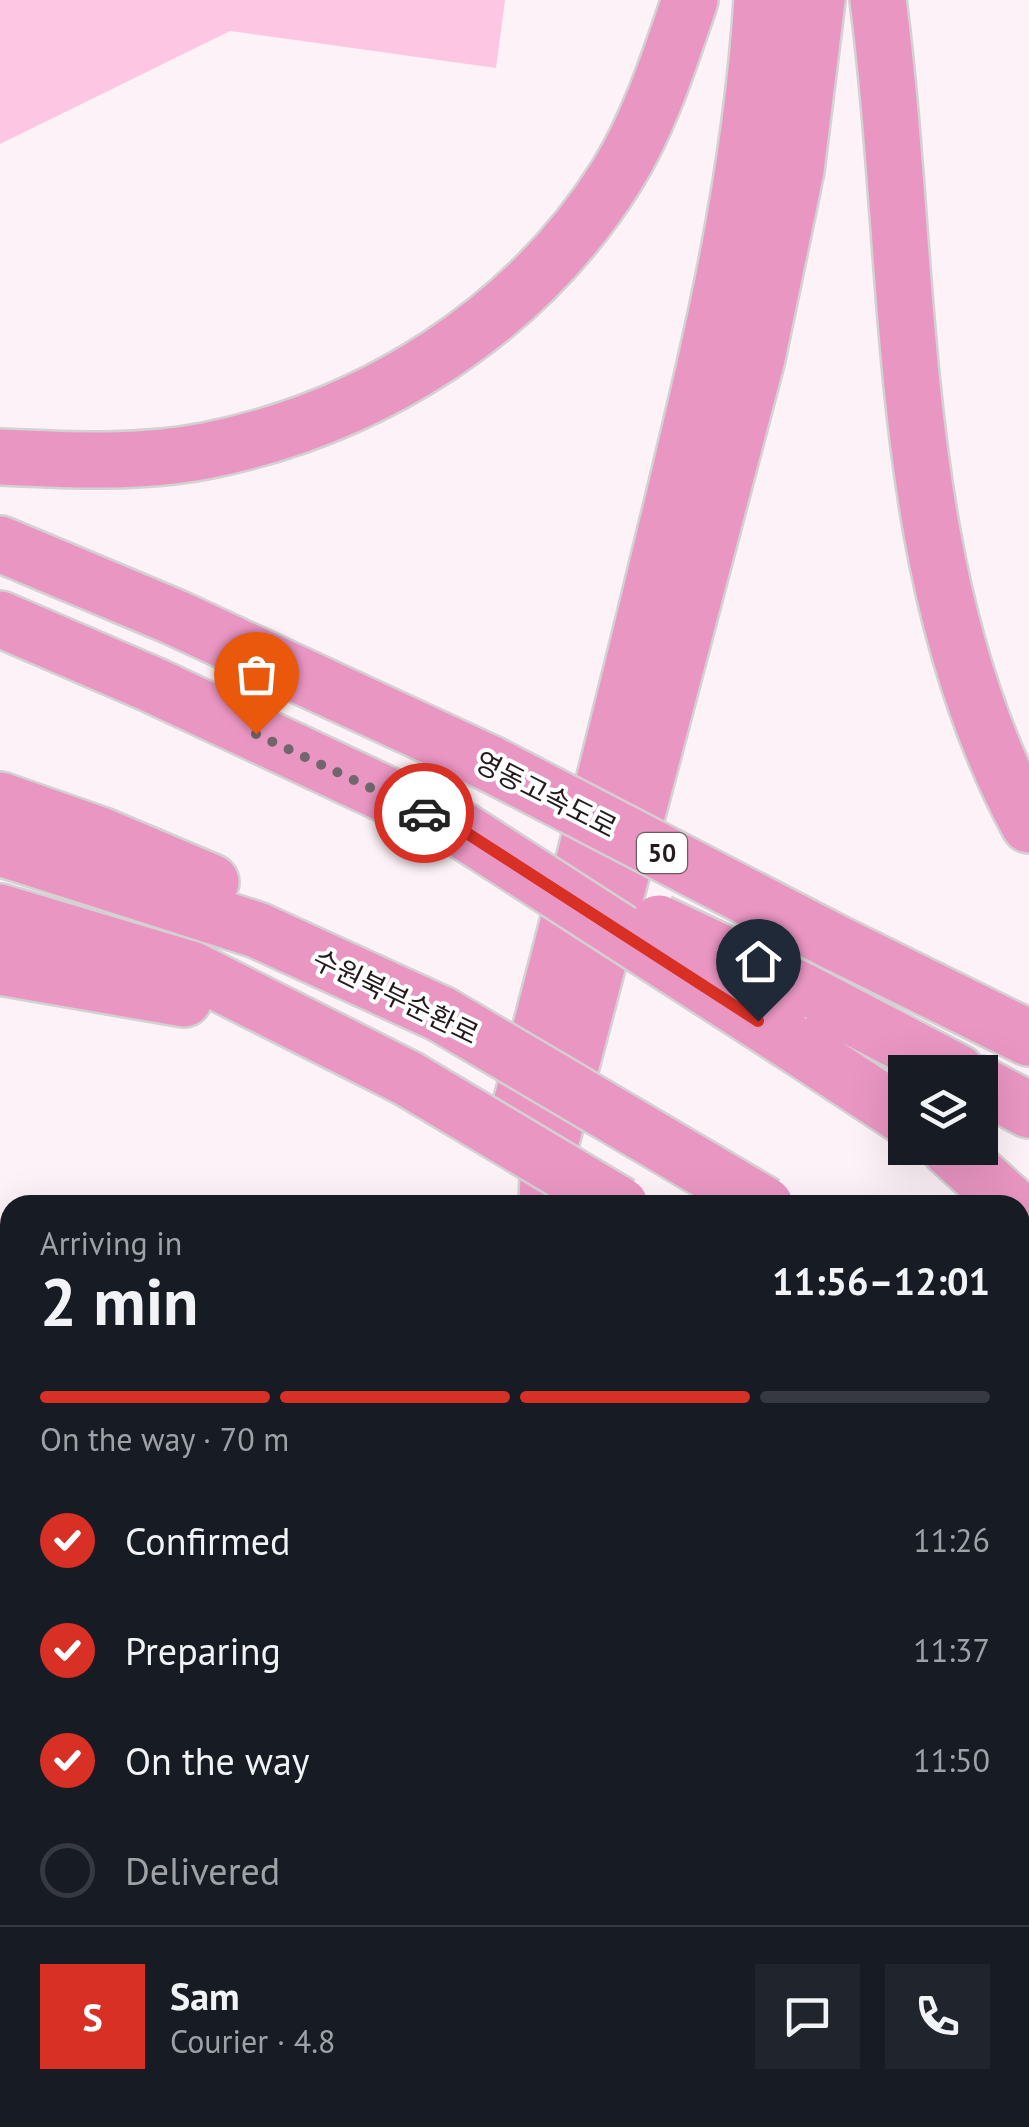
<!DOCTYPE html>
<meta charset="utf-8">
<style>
body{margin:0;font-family:"PT Sans","Noto Sans KR",sans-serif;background:#20242c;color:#f1f3f6;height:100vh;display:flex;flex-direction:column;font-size:38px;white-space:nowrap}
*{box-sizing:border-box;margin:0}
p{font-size:32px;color:#9ea1a6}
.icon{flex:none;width:55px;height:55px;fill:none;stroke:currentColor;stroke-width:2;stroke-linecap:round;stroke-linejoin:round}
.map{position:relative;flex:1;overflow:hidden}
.sheet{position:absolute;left:0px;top:1195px;width:1030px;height:932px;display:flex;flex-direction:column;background:#171b24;border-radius:30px 30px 0 0;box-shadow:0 10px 40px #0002}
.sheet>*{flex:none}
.controls{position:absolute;left:888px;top:1055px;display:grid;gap:20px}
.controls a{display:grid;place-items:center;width:110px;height:110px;border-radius:0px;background:#171b24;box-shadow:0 10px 40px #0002;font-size:50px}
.pin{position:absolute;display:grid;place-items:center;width:85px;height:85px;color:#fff;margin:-102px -42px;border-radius:50% 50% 50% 0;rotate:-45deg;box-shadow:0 0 10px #0007}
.pin .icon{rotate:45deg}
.courier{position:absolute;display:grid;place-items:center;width:100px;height:100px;margin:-50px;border:8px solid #d93025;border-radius:50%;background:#fff;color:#222;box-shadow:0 2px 12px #0007}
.overview em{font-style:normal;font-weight:800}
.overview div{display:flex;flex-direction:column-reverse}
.overview{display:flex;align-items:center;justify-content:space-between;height:170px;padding:0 40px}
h1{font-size:65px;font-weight:800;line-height:75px}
.bar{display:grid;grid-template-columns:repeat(4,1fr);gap:15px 10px;align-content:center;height:120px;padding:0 40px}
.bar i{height:12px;border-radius:8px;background:#363941}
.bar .active{background:#d93025}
.bar p{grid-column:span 4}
.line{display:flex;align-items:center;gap:25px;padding:0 40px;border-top:2px solid #363941}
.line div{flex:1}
.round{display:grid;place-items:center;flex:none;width:105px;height:105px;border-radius:0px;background:#20242c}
ol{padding:0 40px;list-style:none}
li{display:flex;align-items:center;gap:30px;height:110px}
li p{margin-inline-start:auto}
li .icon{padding:10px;border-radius:50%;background:#d93025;color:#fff;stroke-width:4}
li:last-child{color:#9ea1a6}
li i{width:55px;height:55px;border:5px solid #363941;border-radius:50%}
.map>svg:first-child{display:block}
.green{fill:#fdc6e2}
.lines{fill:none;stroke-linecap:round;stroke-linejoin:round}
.minor-casing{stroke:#aa909d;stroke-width:60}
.highway-casing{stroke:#d3d1d2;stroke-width:60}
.minor{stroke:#fff;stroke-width:55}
.highway{stroke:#ea96c3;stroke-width:55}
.highway-bridge-casing{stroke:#d3d1d2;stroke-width:60;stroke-linecap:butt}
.highway-bridge{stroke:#ea96c3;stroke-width:55}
.done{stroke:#70666b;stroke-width:10;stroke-dasharray:0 18}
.route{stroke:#d93025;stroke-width:12}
.labels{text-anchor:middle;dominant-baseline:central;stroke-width:8;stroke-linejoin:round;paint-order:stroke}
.shield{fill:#fff;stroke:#665f62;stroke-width:2.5}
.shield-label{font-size:25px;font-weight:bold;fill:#241a1f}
.street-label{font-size:28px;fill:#241a1f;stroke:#fff}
</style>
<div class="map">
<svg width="1029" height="2127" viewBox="0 0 1029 2127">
<rect width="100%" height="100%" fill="#fdf2f7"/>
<!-- green -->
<path class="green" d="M 0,0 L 505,0 L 496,68 L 230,31 L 0,144 Z
M 1020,2001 L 1029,2001 L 1029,2127 L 694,2127 L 664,2118 L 1020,2118 Z
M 236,2118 L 529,2118 L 525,2127 L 214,2127 Z"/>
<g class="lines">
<!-- minor casing -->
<g class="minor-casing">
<path id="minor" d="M 0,1448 L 10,1444"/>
</g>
<!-- highway casing -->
<g class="highway-casing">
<path id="highway" d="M 878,0 C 914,276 893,574 1029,825
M 0,457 C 68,460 138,464 205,451 C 372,418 526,321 617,175 C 650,122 670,58 690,0
M 0,544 L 174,617 L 491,764
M 0,619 L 153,685 L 462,830
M 0,800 L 100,835 L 211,882
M 0,848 L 257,930 L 441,1014
M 0,912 L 191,969 L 407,1078
M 832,941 L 1029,1038
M 0,967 L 184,999
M 801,990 L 957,1072
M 791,1042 L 905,1117
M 980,1084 L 1029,1110
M 521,1104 C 571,913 620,722 666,530 C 709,355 751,180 762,0
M 949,1148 L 1012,1205
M 547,1205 L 549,1149 L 757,358 L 796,170 L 817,0
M 1020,1361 L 1029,1367
M 1020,1783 L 1029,1779
M 1020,1832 L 1029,1831
M 1020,2001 L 1029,2001
M 214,2127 L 236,2118"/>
</g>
<!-- minor -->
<use href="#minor" class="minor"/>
<!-- highway -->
<use href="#highway" class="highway"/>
<!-- highway-bridge casing -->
<g class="highway-bridge-casing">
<path id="highway-bridge" d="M 491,764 L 832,941
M 462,830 L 791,1042
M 659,923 L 801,990
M 441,1014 L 765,1205
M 407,1078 L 620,1205
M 1020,1465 L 1029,1471"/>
</g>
<!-- highway-bridge -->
<use href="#highway-bridge" class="highway-bridge"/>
</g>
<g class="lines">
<!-- done -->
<path class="done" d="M 256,734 L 424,813"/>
<!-- route -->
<path class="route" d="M 424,813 L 462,830 L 758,1021"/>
</g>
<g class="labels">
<!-- shield labels -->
<rect class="shield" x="637" y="833" width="50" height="40" rx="8"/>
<g class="shield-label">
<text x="662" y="853">50</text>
</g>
<!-- street labels -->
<g class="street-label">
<text transform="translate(546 794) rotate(27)">영동고속도로</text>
<text transform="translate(396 996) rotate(26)">수원북부순환로</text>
</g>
</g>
</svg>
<div class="controls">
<a><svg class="icon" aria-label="layers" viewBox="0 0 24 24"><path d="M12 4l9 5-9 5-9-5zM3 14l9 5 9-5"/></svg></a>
</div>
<div class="pin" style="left:256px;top:734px;background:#ea580c"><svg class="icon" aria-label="bag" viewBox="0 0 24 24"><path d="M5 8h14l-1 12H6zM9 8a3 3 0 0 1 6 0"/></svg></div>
<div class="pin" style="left:758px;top:1021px;background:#1f2937"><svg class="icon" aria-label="home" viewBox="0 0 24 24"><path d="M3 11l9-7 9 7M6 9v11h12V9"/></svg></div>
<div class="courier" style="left:424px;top:813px"><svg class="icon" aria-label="car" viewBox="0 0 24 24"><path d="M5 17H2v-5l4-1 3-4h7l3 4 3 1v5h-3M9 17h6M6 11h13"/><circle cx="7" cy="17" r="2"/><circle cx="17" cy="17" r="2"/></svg></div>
<section class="sheet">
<div class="overview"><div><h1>2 min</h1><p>Arriving in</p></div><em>11:56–12:01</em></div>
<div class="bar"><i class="active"></i><i class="active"></i><i class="active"></i><i></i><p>On the way · 70 m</p></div>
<ol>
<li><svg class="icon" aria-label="check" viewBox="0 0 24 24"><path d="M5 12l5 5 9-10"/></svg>Confirmed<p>11:26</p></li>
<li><svg class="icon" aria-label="check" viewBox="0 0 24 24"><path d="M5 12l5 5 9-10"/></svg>Preparing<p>11:37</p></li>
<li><svg class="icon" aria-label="check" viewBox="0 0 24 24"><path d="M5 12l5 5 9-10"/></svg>On the way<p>11:50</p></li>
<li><i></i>Delivered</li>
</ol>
<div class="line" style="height:180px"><b class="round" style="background:#d93025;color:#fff">S</b><div><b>Sam</b><p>Courier · 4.8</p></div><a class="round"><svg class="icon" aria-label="chat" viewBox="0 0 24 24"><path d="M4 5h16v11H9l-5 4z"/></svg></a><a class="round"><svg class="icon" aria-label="phone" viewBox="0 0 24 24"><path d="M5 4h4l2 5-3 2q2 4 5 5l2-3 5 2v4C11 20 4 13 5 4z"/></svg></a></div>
</section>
</div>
